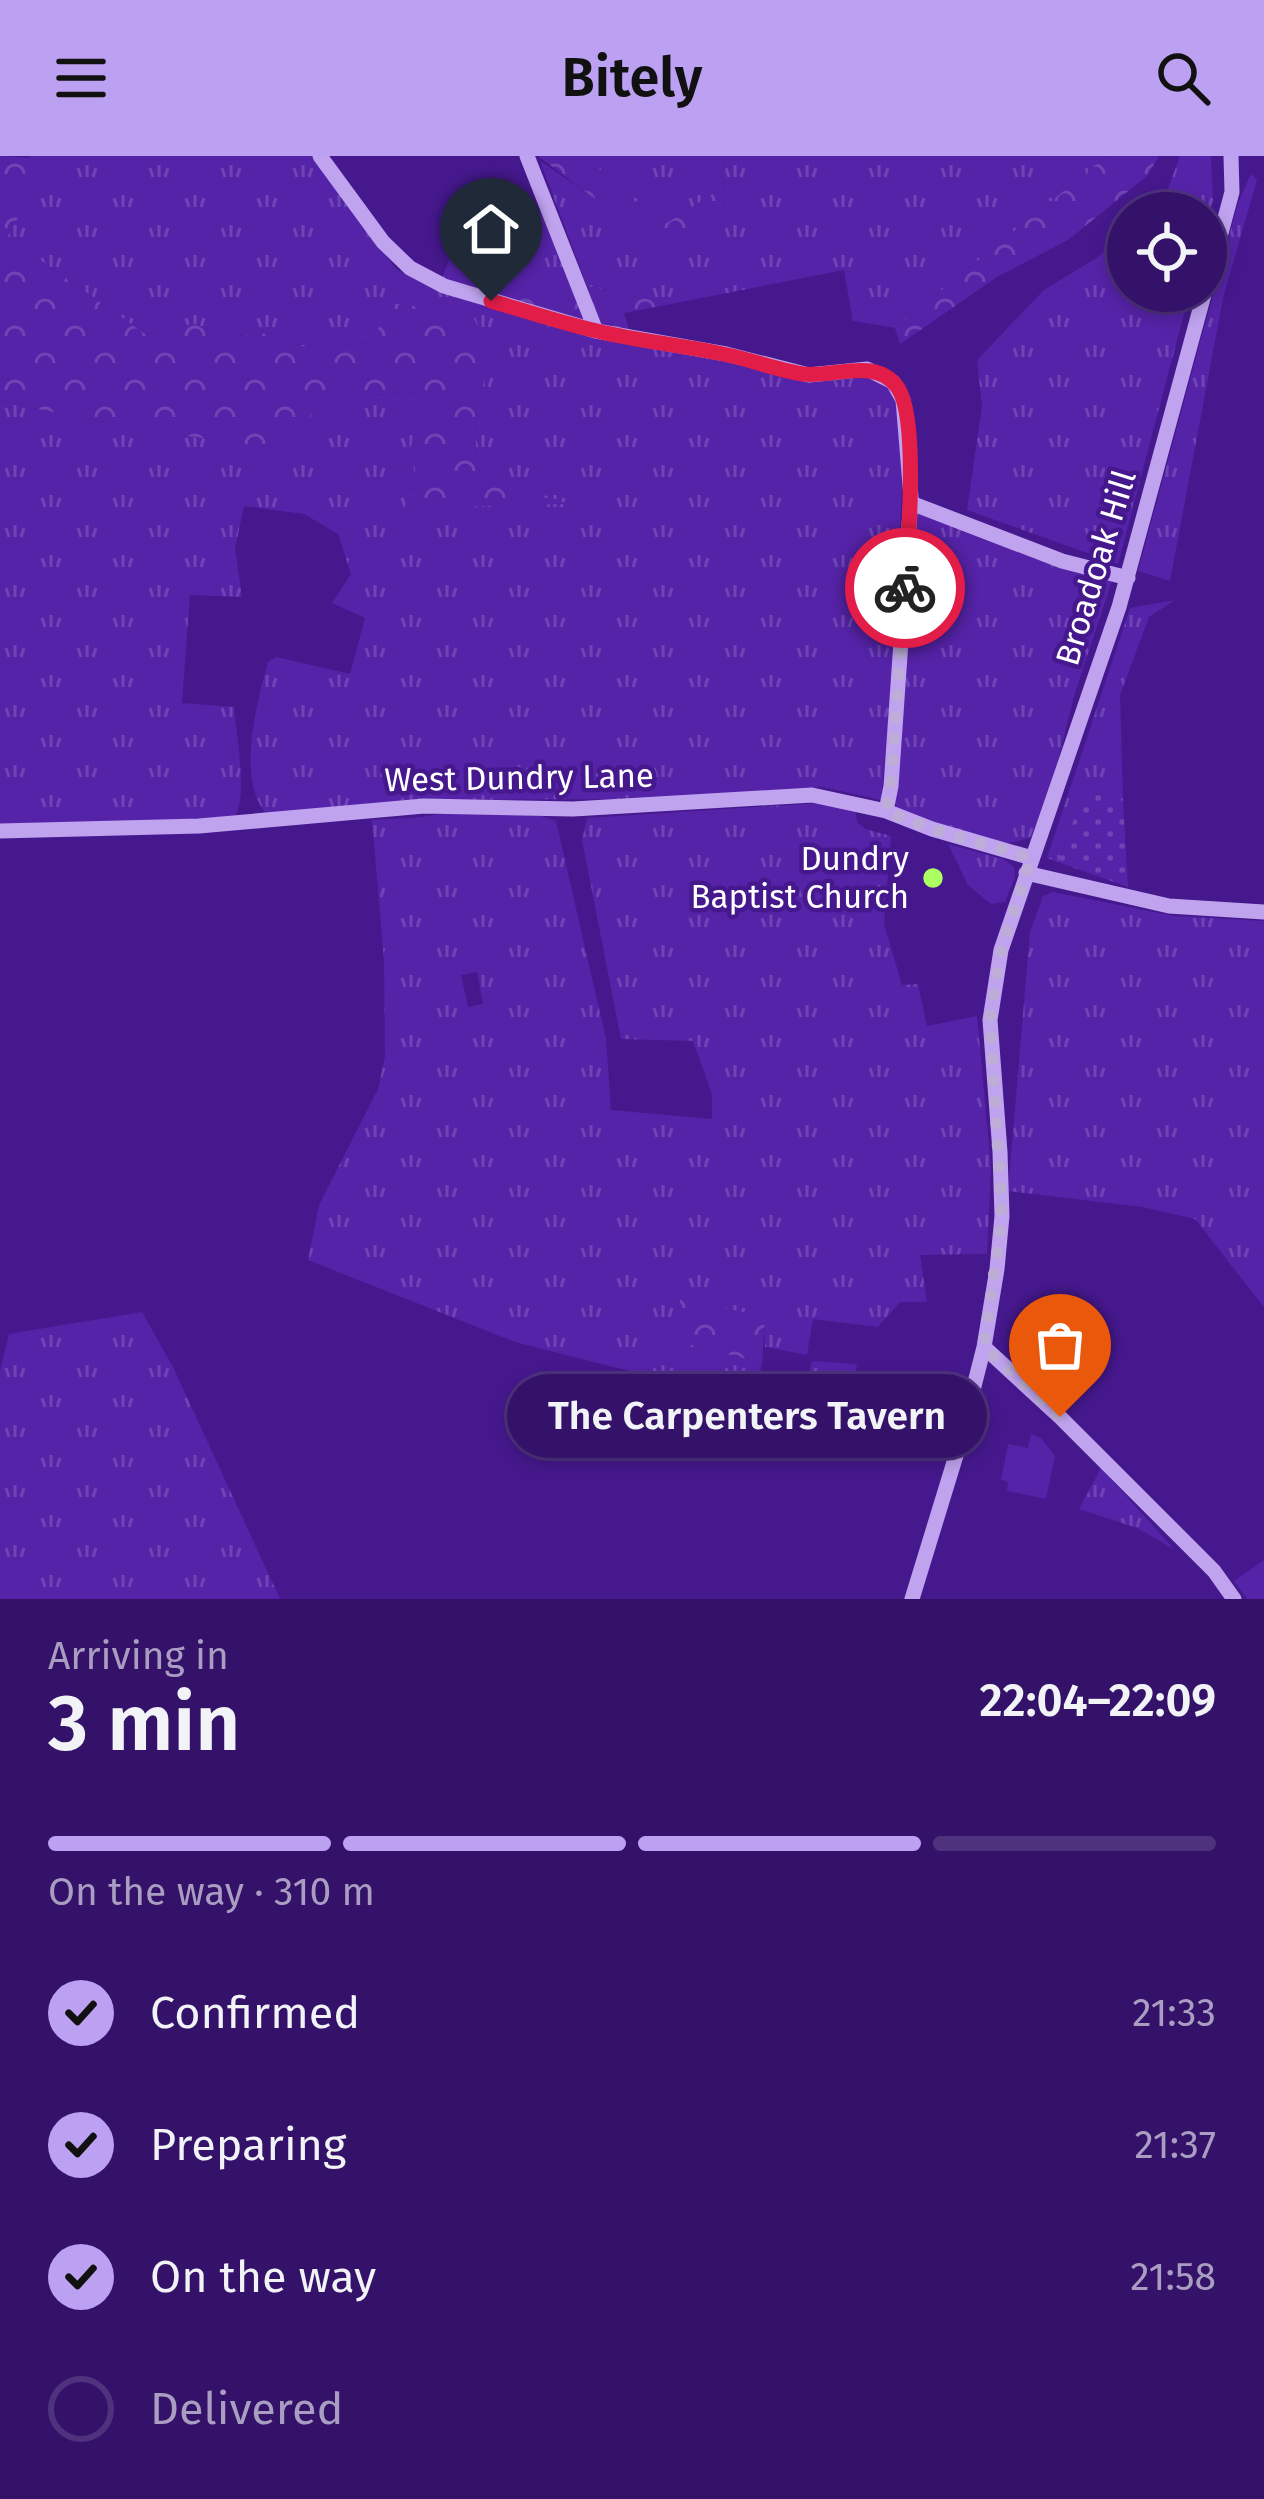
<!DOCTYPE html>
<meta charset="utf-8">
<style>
body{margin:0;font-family:"Fira Sans",sans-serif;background:#3c1b70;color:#f1f3f6;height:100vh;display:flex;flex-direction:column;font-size:45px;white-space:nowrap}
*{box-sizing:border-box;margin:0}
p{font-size:39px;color:#a99ec1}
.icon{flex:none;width:66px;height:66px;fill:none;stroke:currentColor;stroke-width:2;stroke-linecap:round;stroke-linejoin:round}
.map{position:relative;height:1443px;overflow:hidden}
.drawer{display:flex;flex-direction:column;background:#34126a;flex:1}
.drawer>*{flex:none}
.tools{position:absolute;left:1107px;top:36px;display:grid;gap:24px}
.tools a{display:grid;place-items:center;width:120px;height:120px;border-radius:50%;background:#34126a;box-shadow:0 6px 18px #0003,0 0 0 3px #4e327e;font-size:60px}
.pin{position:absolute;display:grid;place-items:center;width:102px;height:102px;color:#fff;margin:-123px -51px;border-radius:50% 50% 50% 0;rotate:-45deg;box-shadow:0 0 12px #0007}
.pin .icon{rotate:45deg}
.courier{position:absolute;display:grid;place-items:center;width:120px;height:120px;margin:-60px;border:9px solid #e11d48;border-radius:50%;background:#fff;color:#222;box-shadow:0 3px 15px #0007}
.bubble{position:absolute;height:84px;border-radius:42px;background:#34126a;box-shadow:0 6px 18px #0003,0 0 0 3px #4e327e;font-size:39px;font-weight:600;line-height:84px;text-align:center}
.headline em{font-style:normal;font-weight:600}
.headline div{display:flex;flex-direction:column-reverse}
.headline{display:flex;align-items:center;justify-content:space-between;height:204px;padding:0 48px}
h1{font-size:78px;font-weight:600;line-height:90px}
.bar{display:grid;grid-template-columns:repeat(4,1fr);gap:18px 12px;align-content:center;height:144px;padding:0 48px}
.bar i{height:15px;border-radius:9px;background:#4e327e}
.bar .active{background:#bca0f2}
.bar p{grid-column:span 4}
ol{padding:0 48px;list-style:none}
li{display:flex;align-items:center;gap:36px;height:132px}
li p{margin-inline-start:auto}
li .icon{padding:12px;border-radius:50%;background:#bca0f2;color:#111;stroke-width:4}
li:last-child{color:#a99ec1}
li i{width:66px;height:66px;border:6px solid #4e327e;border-radius:50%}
header{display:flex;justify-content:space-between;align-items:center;height:156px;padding:0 48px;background:#bca0f2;color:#111;font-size:54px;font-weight:600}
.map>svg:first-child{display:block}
.grass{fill:url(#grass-tufts);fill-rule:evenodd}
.forest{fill:url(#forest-crowns)}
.park{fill:url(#park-dots)}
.garden{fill:#5523a8}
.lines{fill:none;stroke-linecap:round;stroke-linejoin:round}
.minor{stroke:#bfa3ef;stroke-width:15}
.done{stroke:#beaed7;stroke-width:12;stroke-dasharray:0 21.6}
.route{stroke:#e11d48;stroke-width:15}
.poi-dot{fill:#abff60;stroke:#45188d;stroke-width:4.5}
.labels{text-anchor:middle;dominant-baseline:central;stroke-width:9;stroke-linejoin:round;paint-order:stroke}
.street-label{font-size:33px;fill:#fff;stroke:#45188d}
.poi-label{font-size:33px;fill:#fff;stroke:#45188d;text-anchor:end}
</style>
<header><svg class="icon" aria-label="menu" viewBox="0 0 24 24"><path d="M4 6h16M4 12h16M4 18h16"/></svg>Bitely<svg class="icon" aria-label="search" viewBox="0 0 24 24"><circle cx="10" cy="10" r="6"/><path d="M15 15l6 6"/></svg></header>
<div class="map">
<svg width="1264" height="1443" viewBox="0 0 1264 1443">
<defs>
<pattern id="grass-tufts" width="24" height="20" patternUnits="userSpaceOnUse" patternTransform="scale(3)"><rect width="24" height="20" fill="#5523a8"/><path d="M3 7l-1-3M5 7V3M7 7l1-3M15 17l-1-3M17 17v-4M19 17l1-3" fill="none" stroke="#6e44b5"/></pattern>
<pattern id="forest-crowns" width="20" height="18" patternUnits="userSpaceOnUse" patternTransform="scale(3)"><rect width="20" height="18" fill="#5523a8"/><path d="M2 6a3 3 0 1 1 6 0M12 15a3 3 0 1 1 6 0" fill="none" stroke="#6e44b5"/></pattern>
<pattern id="park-dots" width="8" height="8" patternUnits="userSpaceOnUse" patternTransform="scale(3)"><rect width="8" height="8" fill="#5523a8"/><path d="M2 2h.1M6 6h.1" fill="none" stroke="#6e44b5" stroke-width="1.8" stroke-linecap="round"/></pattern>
</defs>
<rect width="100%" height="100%" fill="#45188d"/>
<!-- grass -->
<path class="grass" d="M 29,0 L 312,0 L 396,113 L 429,130 L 593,181 L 880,222 L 900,245 L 902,331 L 893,522 L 881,644 L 823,631 L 647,643 L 418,644 L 266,657 C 236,623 257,546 268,506 L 276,501 L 350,518 L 365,462 L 332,447 L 351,418 L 338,378 L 304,358 L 244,350 L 235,392 L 242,441 L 190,439 L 182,547 L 234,551 C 236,577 248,639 235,660 L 162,666 L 0,668 L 0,245 L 130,272 L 215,284 L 304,271 L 319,242 L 423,236 L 411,292 L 416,329 L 405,351 L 564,347 L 476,311 L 475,260 L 492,193 L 371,187 L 304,191 L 269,177 L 242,180 L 193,168 L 145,178 L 6,80 L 37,28 Z
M 585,0 L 715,0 L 720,34 L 662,70 Z
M 726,0 L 1107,0 L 895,172 L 853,165 L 844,114 L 671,148 L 587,130 L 540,5 L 665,90 L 723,60 Z
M 1180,0 L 1211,0 L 1213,45 L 1206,72 L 1206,57 L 1144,57 L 1168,33 Z
M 1251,18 L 1257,24 L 1223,142 L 1170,425 L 1138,415 L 1238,47 Z
M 542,56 L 579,145 L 448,107 L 456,86 Z
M 1128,72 L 1128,135 L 1190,135 L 1118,408 L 967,354 L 982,250 L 977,204 L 1044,134 L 1098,101 Z
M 916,356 L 1112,425 L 1074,540 L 1050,637 L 1031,681 C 989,700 938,669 898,654 L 894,646 Z
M 1175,444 L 1149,461 L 1120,539 L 1123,645 L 1085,634 L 1058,706 L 1047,702 L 1130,452 Z
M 820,647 L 855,652 L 857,666 L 865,673 L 891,680 L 884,768 L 902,829 L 918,828 L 927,870 L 977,860 L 991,1011 L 987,1098 L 920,1099 L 927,1146 L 900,1146 L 878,1171 L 813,1163 L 807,1199 L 765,1191 L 764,1161 L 669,1183 L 762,1207 L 755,1239 L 800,1249 L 797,1263 L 660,1230 L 649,1220 L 515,1186 L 308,1104 L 319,1049 L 378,933 L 385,900 L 384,804 L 372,664 C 390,662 427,663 440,657 L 541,660 L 556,665 L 606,883 L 611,954 L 712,963 L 712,938 L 693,885 L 621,883 L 582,684 L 587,662 ZM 477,816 L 483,848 L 468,851 L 461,819 Z
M 948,688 L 1003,703 L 1014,711 L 1015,721 L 1005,746 L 991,748 L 968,729 Z
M 1053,736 L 1174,760 L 1264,765 L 1264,1151 L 1195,1063 L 1143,1051 L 1008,1035 L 1030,776 L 1043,740 Z
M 142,1156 L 173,1211 L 280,1443 L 0,1443 L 0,1216 L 9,1178 Z
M 812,1205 L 857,1208 L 849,1258 L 801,1244 Z
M 1101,1312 L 1174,1393 L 1137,1372 L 1079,1353 Z
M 1264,1404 L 1264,1443 L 1247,1443 L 1234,1425 Z"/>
<!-- forest -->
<path class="forest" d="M 0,0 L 33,2 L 37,28 L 7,81 L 145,178 L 193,168 L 242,180 L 269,177 L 304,191 L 371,187 L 391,147 L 471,158 L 492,193 L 475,260 L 476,311 L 567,348 L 404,352 L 416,329 L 411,292 L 422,236 L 319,242 L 304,271 L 274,308 L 249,313 L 215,284 L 130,272 L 0,245 Z
M 538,0 L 585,0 L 662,70 L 719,34 L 715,0 L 726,0 L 723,60 L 707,75 L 665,90 L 627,67 Z
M 1107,0 L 1159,0 L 1147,20 L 1068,84 L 997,121 L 900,188 L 895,172 Z
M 448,107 L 579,145 L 588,167 L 442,122 Z
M 587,130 L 671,148 L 624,157 L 630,177 L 601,171 Z
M 681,1142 L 765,1161 L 762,1207 L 668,1183 Z"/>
<!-- park -->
<path class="park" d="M 1085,634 L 1123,645 L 1128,731 L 1058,706 Z"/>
<!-- garden -->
<path class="garden" d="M 1031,1278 L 1042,1283 L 1055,1300 L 1046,1343 L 1007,1335 L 1008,1326 L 1001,1324 L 1008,1288 L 1028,1292 Z"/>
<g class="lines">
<!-- minor -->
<path class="minor" d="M 320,0 L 383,86 L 410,112 L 444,130 L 596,175 L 726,198 L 809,219 L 867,213 L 893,226 L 903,244 L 911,341 L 891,630 L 886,655
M 527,0 L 596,175
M 1206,133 L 1232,36 L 1231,0
M 911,347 L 1062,405 L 1128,422
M 0,675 L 199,670 L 424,650 L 573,653 L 812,639 L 886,655 L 932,673 L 1032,702
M 1026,717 L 1169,750 L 1264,756
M 984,1191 L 1060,1261 L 1214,1415 L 1234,1443
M 912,1443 L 958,1293 L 984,1191 L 997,1113 L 1002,1060 L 1000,996 L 990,864 L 1001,794 L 1119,451 L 1205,135"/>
</g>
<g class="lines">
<!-- done -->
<path class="done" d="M 905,432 L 891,631 L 886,655 L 932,673 L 1031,702 L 1001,794 L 990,864 L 1002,1060 L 984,1191 L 1060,1261"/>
<!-- route -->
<path class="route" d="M 491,145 C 526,155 561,167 597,175 C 638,185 681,189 723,198 C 750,203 776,214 803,218 C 834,222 876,200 898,232 C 919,264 908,392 905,432"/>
</g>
<!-- markers -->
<circle class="poi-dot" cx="933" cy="722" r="12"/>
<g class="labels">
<!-- street labels -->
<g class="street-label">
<text transform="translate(1096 412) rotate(-73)">Broadoak Hill</text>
<text transform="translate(519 622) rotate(-1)">West Dundry Lane</text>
</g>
<!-- poi labels -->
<g class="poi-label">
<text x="909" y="703">Dundry<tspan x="909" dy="38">Baptist Church</tspan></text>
</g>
</g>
</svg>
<div class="tools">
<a><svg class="icon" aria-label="locate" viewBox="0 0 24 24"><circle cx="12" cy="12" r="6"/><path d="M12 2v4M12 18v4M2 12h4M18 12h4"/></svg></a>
</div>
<div class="pin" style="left:1060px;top:1261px;background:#ea580c"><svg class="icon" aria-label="bag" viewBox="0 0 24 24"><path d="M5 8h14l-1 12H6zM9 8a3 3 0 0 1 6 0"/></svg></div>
<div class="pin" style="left:491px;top:145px;background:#1f2937"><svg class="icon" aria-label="home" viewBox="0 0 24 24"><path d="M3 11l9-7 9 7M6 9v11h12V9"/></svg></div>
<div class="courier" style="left:905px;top:432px"><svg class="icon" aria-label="bike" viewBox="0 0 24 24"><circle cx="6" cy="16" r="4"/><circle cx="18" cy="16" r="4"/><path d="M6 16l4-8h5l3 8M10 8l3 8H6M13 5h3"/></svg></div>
<div class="bubble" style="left:507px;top:1218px;width:480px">The Carpenters Tavern</div>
</div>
<section class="drawer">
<div class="headline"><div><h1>3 min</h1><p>Arriving in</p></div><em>22:04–22:09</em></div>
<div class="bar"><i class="active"></i><i class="active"></i><i class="active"></i><i></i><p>On the way · 310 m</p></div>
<ol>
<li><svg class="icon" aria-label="check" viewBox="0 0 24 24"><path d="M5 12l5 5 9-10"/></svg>Confirmed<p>21:33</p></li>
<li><svg class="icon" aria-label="check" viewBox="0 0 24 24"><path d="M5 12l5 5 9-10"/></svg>Preparing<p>21:37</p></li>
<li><svg class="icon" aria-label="check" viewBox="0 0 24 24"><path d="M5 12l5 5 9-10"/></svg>On the way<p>21:58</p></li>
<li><i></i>Delivered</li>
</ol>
</section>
